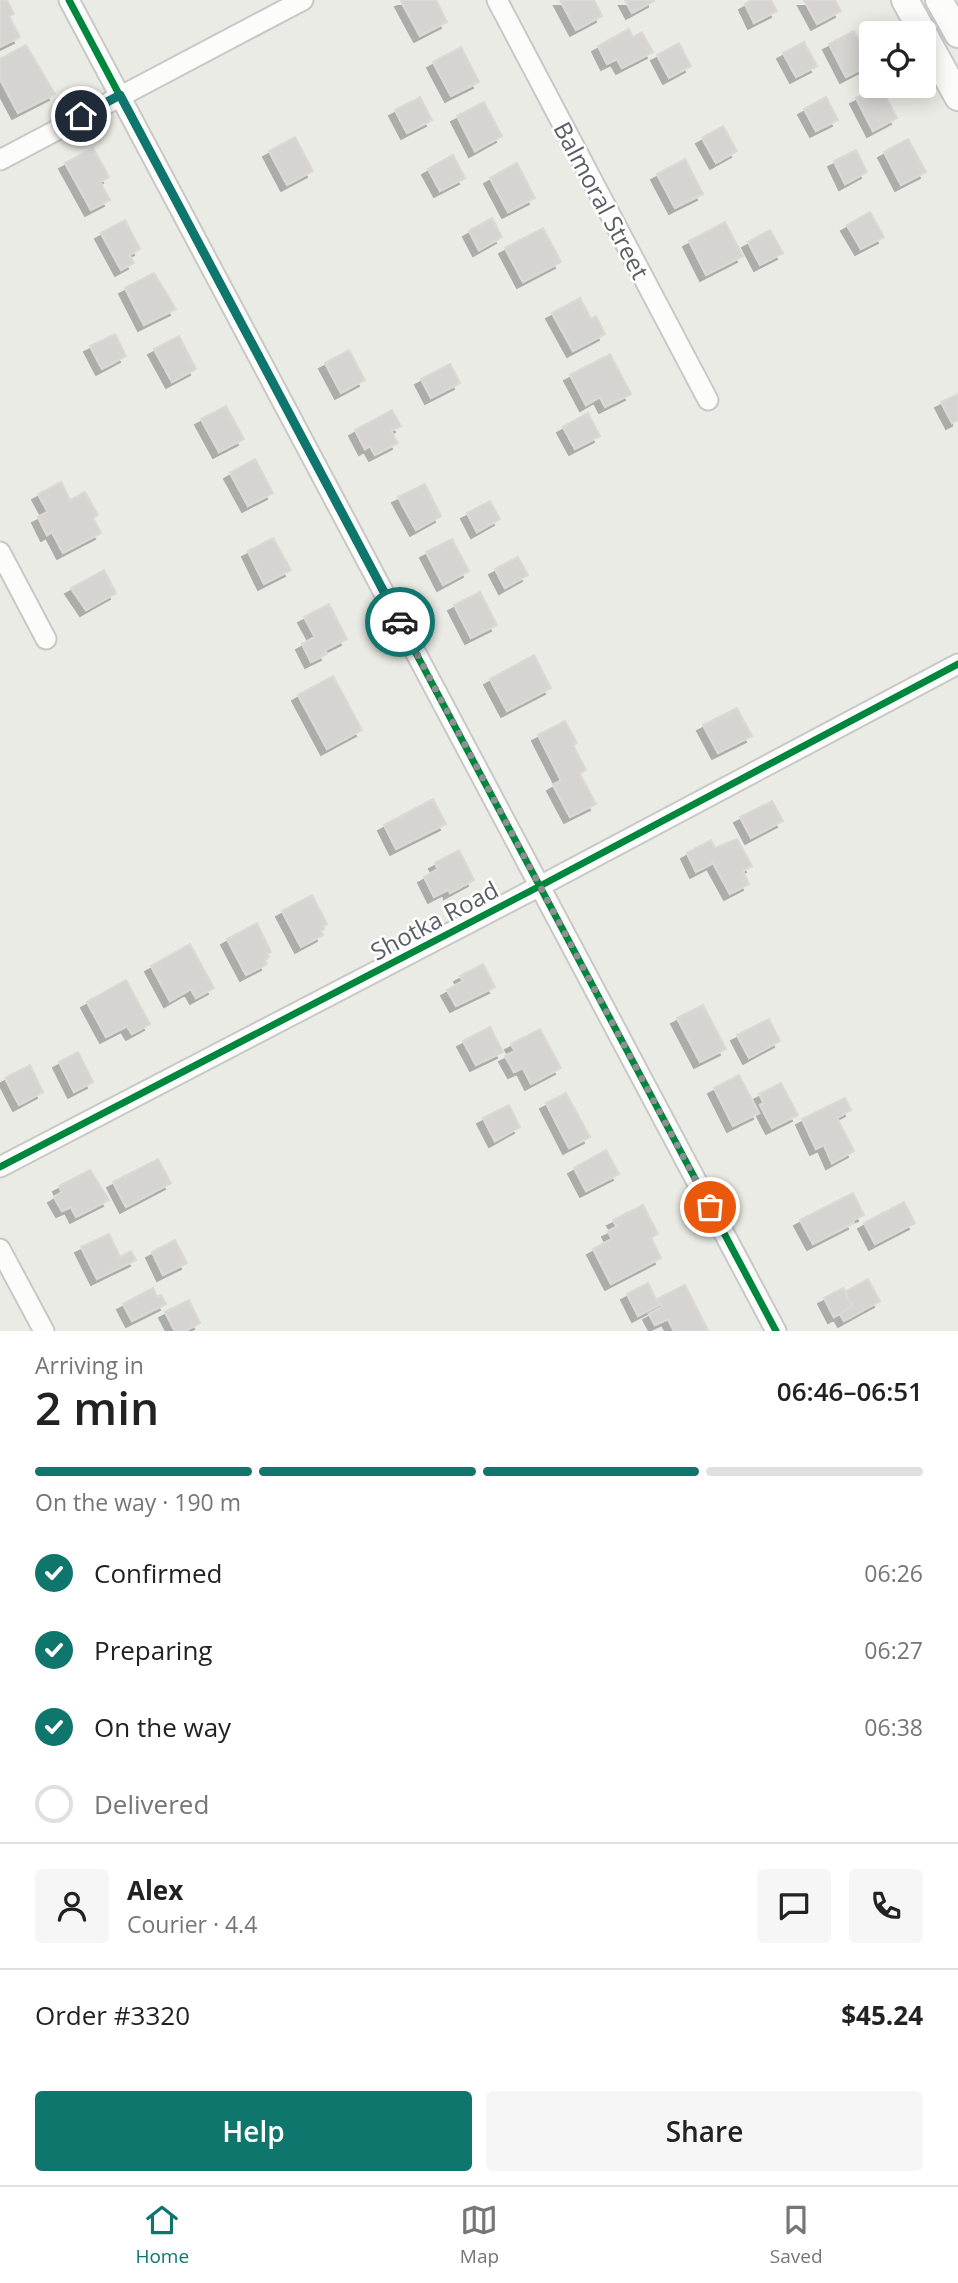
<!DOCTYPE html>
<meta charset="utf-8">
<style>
body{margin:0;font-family:"Open Sans",sans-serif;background:#f6f6f6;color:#222;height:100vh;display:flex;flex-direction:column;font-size:26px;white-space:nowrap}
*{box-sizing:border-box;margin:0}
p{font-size:23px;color:#767676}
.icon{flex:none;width:38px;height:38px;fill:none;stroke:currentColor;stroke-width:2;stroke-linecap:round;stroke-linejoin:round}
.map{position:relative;height:1331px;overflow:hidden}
.sheet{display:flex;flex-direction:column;background:#fff;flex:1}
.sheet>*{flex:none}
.tools{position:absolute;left:859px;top:21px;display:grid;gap:14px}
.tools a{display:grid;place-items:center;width:77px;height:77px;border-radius:7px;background:#fff;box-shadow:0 4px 18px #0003;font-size:35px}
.pin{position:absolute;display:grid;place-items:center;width:60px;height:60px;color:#fff;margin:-30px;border:4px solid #fff;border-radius:50%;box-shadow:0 2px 7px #0007}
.courier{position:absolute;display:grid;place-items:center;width:70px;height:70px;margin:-35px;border:5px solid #0f766e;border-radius:50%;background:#fff;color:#222;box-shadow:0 2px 9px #0007}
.headline em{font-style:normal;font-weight:600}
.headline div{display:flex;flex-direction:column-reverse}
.headline{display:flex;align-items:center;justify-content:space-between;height:119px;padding:0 35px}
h1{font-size:46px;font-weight:600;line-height:52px}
.bar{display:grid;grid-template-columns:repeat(4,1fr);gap:10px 7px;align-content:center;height:84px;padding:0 35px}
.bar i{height:9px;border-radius:5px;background:#e0e0e0}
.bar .on{background:#0f766e}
.bar p{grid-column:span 4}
.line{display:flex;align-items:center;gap:18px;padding:0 35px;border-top:2px solid #e0e0e0}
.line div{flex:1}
.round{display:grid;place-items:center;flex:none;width:74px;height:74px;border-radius:7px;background:#f6f6f6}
ol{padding:0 35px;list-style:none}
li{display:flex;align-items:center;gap:21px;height:77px}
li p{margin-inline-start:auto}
li .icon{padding:7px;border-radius:50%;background:#0f766e;color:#fff;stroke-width:4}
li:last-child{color:#767676}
li i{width:38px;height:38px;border:4px solid #e0e0e0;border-radius:50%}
.cta{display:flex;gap:14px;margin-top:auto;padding:14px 35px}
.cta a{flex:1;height:80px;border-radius:7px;background:#0f766e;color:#fff;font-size:28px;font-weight:600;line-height:80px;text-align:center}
.cta a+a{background:#f6f6f6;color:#222}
.dock{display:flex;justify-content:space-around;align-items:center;height:98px;border-top:2px solid #e0e0e0;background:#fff;font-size:19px;color:#767676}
.dock a{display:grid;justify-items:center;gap:4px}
.dock .on{color:#0f766e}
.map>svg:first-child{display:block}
.building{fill:#d5d4d0;stroke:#dad9d4;stroke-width:2;filter:url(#shadow)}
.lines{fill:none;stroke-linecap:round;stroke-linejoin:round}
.street-casing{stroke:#c8c9c7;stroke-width:23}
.secondary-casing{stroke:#c8cac9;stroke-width:30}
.street{stroke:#fcfcfb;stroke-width:19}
.secondary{stroke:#fcfcfb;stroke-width:26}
.cycleway-casing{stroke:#fff;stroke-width:11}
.cycleway{stroke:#00873e;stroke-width:7}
.done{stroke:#8d8f91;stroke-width:7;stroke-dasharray:0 12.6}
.route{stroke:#0f766e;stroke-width:9}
.labels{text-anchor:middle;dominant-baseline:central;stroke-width:5;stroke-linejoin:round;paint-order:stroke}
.street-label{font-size:24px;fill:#5b5e64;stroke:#fff}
</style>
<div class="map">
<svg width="958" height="1331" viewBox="0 0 958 1331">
<defs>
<filter id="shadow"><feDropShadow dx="-6" dy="6" stdDeviation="0" flood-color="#0004"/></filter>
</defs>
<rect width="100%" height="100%" fill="#ebebe5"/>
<!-- building -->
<path class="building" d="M 0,0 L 7,0 L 14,14 L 9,16 L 20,37 L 0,47 Z
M 404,0 L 436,0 L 447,22 L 420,36 L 401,1 Z
M 560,0 L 594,0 L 602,16 L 576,30 Z
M 625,0 L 654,0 L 654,1 L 632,13 Z
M 752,0 L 771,0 L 777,11 L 754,23 L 745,4 Z
M 804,0 L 835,0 L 841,11 L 817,24 Z
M 629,29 L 633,37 L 642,32 L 653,52 L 622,68 L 617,59 L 607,64 L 598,46 Z
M 854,31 L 871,64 L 846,77 L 829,44 Z
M 804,42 L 817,66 L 796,77 L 783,53 Z
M 679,43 L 691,66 L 669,78 L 657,55 Z
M 26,45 L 55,94 L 18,113 L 0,79 L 0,59 Z
M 461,47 L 479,82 L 451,96 L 433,62 Z
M 880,86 L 897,118 L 873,131 L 856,98 Z
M 420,97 L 432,120 L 407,133 L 395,110 Z
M 826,97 L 838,120 L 816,131 L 804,109 Z
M 484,102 L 502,136 L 475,151 L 457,116 Z
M 723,126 L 737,151 L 716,163 L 702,138 Z
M 295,137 L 313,171 L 287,185 L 269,151 Z
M 908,139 L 926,172 L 901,185 L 884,152 Z
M 93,148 L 109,177 L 100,182 L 110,200 L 91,210 L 65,163 Z
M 856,150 L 867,172 L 845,184 L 834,161 Z
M 453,155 L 465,178 L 440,191 L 428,169 Z
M 685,159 L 703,194 L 675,208 L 657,174 Z
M 517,163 L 535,198 L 508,212 L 490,178 Z
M 870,212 L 884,237 L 861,249 L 847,225 Z
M 492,218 L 502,237 L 479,250 L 469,231 Z
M 125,220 L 140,249 L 129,255 L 134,263 L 121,270 L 101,233 Z
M 725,222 L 743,256 L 706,275 L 689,241 Z
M 543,228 L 561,262 L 523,282 L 505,248 Z
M 770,230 L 783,253 L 760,265 L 748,242 Z
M 154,273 L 176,309 L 144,325 L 125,288 Z
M 580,298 L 591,319 L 596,316 L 605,334 L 573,351 L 552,313 Z
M 115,334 L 126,356 L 102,369 L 90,346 Z
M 179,336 L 196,369 L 172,382 L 154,349 Z
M 349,350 L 365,380 L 341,393 L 325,363 Z
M 610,354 L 631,394 L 605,407 L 600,397 L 586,405 L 570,375 Z
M 450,364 L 460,383 L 431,398 L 421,379 Z
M 958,394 L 958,420 L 952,423 L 941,402 Z
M 226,406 L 244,439 L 219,452 L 201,419 Z
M 392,410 L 401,426 L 391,431 L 398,443 L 375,455 L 370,446 L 365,449 L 355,430 Z
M 588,413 L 600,436 L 575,449 L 563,427 Z
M 255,459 L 273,493 L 248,506 L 230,473 Z
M 61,482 L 70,500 L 85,492 L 98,515 L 93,518 L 101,533 L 63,553 L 52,532 L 47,535 L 38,517 L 48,512 L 38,494 Z
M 425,484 L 441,516 L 416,530 L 398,497 Z
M 490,501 L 500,519 L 477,532 L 467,513 Z
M 273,538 L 291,570 L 264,584 L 248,551 Z
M 452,539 L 469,571 L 443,585 L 426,552 Z
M 518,557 L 528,575 L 505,588 L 495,569 Z
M 104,570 L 116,593 L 86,610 L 71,588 Z
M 480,592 L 497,625 L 471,638 L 454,605 Z
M 329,604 L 347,639 L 325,650 L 327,654 L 311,662 L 302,644 L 315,637 L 304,617 Z
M 534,655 L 551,688 L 507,711 L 490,679 Z
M 333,676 L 362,730 L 327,749 L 298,695 Z
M 737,708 L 752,736 L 718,753 L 703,725 Z
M 565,721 L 577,743 L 573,745 L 586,770 L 580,774 L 596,804 L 570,817 L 553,785 L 561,780 L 538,735 Z
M 433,799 L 446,824 L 396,849 L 384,825 Z
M 772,801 L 783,821 L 751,838 L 740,817 Z
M 737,839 L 752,866 L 743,871 L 749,884 L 730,894 L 713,863 L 696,872 L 687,853 L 711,840 L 715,848 Z
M 459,850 L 474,880 L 450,893 L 449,889 L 434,897 L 424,877 L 438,869 L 435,863 Z
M 312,895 L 327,924 L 323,926 L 324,929 L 321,931 L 323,935 L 301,947 L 282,911 Z
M 257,923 L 271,952 L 267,954 L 269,957 L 265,960 L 267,964 L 246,975 L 227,939 Z
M 190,944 L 214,988 L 196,998 L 191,989 L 170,1001 L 151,966 Z
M 483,964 L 495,987 L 456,1006 L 447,990 L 463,981 L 460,976 Z
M 126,980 L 150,1024 L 132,1034 L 127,1026 L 106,1037 L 87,1002 Z
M 703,1005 L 726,1049 L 700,1062 L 677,1018 Z
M 769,1019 L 780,1041 L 749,1058 L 737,1035 Z
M 490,1027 L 503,1052 L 476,1065 L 463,1041 Z
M 540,1029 L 561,1068 L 531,1084 L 523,1068 L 514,1072 L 505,1056 L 515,1051 L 511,1044 Z
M 78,1052 L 93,1082 L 74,1092 L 59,1062 Z
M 30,1065 L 43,1092 L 19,1105 L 5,1078 Z
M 739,1075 L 759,1113 L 733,1126 L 714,1088 Z
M 781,1083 L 798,1115 L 772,1128 L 760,1105 L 764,1103 L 759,1094 Z
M 566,1093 L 590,1137 L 569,1148 L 546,1103 Z
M 845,1098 L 851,1110 L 837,1118 L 854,1151 L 832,1163 L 824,1145 L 816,1149 L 802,1119 Z
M 509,1105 L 520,1127 L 495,1141 L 483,1118 Z
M 606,1150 L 619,1174 L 586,1191 L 574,1168 Z
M 158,1159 L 171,1183 L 126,1207 L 113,1182 Z
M 90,1170 L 109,1200 L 76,1217 L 71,1207 L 62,1211 L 54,1197 L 62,1192 L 59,1186 Z
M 853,1193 L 864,1215 L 853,1220 L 854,1223 L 813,1244 L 800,1220 Z
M 904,1202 L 915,1223 L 875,1244 L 864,1223 Z
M 643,1205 L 658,1234 L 651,1238 L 661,1258 L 611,1284 L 593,1249 L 612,1239 L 608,1231 L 617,1227 L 613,1220 Z
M 109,1234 L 120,1257 L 131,1251 L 136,1260 L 97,1279 L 81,1247 Z
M 175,1240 L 187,1263 L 163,1275 L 152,1252 Z
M 868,1279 L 880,1301 L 844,1321 L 840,1314 L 853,1306 L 845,1292 Z
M 648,1283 L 659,1305 L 638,1316 L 627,1294 Z
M 685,1285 L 708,1330 L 707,1331 L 674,1331 L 668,1319 L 655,1325 L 649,1314 L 662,1307 L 657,1299 Z
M 153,1288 L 157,1297 L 161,1295 L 166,1304 L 132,1321 L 123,1304 Z
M 843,1288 L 853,1306 L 834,1317 L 824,1298 Z
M 189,1300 L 200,1323 L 185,1331 L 175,1331 L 165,1312 Z"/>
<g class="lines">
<!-- street casing -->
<g class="street-casing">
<path id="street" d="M 69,0 L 776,1331
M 497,0 L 708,400
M 0,160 L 303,0
M 0,552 L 46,639
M 0,1167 L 540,886 L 958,664
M 0,1249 L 44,1331"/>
</g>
<!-- secondary casing -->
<g class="secondary-casing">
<path id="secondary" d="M 905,0 L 923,33
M 939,0 L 958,34
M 924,35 L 958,97"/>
</g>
<!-- street -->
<use href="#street" class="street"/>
<!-- secondary -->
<use href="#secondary" class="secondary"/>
<!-- cycleway casing -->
<g class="cycleway-casing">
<path id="cycleway" d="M 69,0 L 776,1331
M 0,1167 L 540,886 L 958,664"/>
</g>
<!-- cycleway -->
<use href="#cycleway" class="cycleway"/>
</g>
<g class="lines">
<!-- done -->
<path class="done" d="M 400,622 L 710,1207"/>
<!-- route -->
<path class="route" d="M 81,116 L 120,95 L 400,622"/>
</g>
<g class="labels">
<!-- street labels -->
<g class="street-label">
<text transform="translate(602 200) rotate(62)">Balmoral Street</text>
<text transform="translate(434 920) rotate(-28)">Shotka Road</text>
</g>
</g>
</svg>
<div class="tools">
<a><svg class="icon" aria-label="locate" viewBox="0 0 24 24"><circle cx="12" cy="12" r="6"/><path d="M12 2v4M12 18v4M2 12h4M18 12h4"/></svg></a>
</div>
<div class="pin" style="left:710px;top:1207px;background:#ea580c"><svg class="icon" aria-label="bag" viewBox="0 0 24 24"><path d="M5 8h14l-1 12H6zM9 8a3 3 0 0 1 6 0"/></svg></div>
<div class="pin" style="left:81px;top:116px;background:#1f2937"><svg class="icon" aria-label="home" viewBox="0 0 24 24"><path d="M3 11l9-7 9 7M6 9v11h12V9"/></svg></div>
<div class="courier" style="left:400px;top:622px"><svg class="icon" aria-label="car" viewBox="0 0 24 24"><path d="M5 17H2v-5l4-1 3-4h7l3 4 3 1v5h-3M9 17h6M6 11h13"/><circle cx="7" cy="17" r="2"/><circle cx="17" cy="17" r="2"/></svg></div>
</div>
<section class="sheet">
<div class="headline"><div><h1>2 min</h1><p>Arriving in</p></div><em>06:46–06:51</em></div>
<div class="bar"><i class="on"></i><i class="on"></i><i class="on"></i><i></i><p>On the way · 190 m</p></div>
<ol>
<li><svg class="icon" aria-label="check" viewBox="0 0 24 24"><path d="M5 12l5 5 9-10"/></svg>Confirmed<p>06:26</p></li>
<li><svg class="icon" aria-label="check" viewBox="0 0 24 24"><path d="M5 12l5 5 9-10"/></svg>Preparing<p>06:27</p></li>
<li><svg class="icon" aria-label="check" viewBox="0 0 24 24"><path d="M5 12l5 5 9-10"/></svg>On the way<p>06:38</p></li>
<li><i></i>Delivered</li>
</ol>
<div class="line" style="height:126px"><a class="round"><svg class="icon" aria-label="person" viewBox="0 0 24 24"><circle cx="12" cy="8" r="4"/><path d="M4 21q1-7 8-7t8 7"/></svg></a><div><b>Alex</b><p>Courier · 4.4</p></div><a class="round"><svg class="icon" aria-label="chat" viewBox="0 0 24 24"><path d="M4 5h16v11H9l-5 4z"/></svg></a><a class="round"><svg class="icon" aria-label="phone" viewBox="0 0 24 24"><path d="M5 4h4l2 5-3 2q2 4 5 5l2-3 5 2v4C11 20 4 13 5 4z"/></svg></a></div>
<div class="line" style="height:91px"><div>Order #3320</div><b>$45.24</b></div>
<div class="cta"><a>Help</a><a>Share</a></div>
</section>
<nav class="dock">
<a class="on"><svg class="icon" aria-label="home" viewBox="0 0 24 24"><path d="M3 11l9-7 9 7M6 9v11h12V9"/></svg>Home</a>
<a><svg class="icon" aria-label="map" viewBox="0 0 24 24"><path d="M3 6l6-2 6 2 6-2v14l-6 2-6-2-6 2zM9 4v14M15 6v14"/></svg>Map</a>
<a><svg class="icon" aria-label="saved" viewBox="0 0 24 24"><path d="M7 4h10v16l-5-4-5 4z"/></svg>Saved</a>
</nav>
